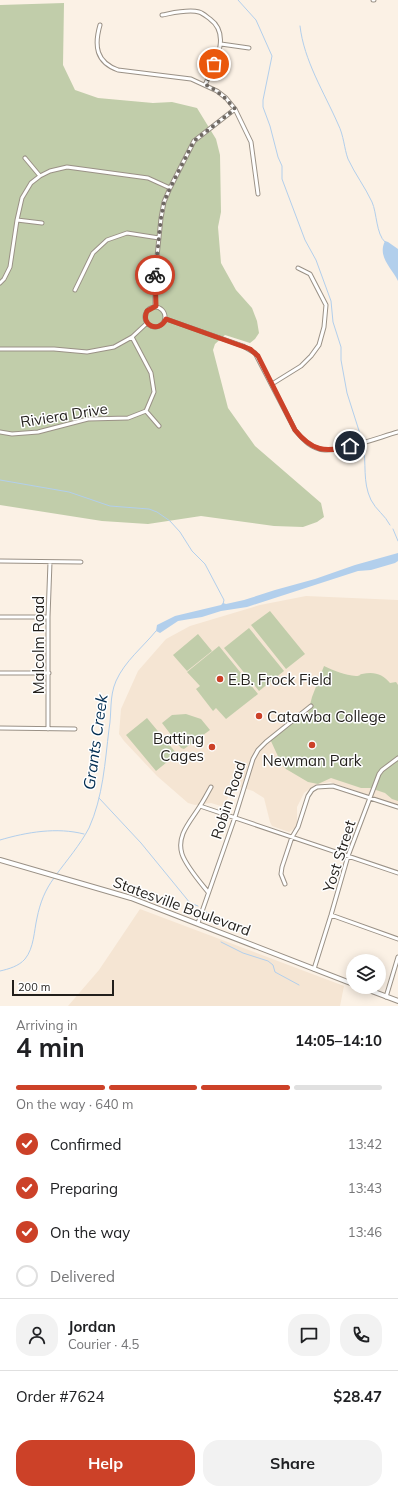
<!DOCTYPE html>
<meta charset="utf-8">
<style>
body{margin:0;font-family:Mulish,sans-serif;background:#f2f2f2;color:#202124;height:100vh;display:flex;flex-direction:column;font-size:15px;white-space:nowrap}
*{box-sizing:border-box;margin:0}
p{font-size:13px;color:#757577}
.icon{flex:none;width:22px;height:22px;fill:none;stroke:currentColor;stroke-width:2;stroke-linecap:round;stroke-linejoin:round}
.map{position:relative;height:1006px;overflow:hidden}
.panel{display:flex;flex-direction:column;background:#fff;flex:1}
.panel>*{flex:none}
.controls{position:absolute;left:346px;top:954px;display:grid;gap:8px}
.controls a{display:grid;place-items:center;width:40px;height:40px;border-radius:50%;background:#fff;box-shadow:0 2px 10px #0003;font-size:20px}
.scale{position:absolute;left:12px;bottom:10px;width:102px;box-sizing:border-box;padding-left:4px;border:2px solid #221f1b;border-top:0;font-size:11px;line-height:14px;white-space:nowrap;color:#221f1b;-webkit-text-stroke:3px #fff;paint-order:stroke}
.pin{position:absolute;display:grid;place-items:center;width:34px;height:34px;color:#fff;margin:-17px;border:2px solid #fff;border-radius:50%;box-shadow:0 1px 4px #0007}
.courier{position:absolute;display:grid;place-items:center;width:40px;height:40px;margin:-20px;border:3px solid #cc4128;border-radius:50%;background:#fff;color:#222;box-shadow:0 1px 5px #0007}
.headline em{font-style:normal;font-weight:700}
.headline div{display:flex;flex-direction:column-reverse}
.headline{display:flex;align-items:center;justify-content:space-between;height:68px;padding:0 16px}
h1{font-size:26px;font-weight:700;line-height:30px}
.bar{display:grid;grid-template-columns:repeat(4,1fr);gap:6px 4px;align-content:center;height:48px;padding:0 16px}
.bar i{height:5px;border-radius:3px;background:#e0e0e0}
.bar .selected{background:#cc4128}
.bar p{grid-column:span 4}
.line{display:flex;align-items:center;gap:10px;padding:0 16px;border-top:1px solid #e0e0e0}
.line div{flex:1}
.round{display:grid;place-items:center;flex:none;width:42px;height:42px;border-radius:16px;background:#f2f2f2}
ol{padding:0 16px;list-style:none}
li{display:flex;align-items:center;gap:12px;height:44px}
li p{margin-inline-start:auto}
li .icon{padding:4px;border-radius:50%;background:#cc4128;color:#fff;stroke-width:4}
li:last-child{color:#757577}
li i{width:22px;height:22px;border:2px solid #e0e0e0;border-radius:50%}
.primary-button{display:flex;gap:8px;margin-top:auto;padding:8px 16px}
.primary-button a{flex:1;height:46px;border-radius:16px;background:#cc4128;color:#fff;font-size:16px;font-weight:700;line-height:46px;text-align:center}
.primary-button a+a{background:#f2f2f2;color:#202124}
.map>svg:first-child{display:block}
.built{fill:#f5e5d3}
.green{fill:#c1cdaa}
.water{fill:#b2cfec}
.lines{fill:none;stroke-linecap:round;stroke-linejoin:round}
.stream{stroke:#b2cfec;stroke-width:1}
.minor-casing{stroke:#9a9186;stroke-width:5}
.secondary-casing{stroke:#9a9186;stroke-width:6}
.minor{stroke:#fff;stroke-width:3}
.secondary{stroke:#fff;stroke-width:4}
.done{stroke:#6e6862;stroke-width:4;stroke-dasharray:0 7.2}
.route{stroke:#cc4128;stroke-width:5}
.poi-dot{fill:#cc4128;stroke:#fff;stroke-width:1.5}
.labels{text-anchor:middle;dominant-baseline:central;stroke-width:3;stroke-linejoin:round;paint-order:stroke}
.street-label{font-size:15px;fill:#221f1b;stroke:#fff}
.poi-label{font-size:15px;fill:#221f1b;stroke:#fff;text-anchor:start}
.water-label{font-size:16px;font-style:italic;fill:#002c50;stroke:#fff}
</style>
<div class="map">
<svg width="398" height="1006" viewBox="0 0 398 1006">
<rect width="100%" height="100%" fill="#fbf1e5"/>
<!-- built -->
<path class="built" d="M 306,596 L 398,600 L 398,805 L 330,782 L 315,785 L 304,793 L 297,807 L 297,827 L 289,832 L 272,826 L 270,822 L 264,798 L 253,791 L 233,785 L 224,807 L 211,803 L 195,805 L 188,803 L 157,776 L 124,741 L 119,734 L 121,709 L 138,671 L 166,639 L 190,626 L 260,605 Z
M 140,909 L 344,986 L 340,1006 L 68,1006 L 99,970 Z"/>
<!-- green -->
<path class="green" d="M 64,3 L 63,65 L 75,90 L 98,98 L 153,103 L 172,102 L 197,108 L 216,139 L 220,155 L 221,212 L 218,227 L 221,263 L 236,290 L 252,308 L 257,321 L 259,333 L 255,339 L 250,343 L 225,335 L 215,344 L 213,350 L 228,408 L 255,446 L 321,503 L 324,517 L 317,522 L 303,527 L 274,526 L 201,516 L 148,524 L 102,521 L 0,505 L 0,5 Z
M 270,611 L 305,654 L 286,669 L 251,625 Z
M 249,628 L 284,671 L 259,691 L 224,648 Z
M 198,634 L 212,651 L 187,671 L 173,655 Z
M 219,646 L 258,694 L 226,719 L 216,708 L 213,711 L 196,689 L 200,686 L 187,672 Z
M 324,666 C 334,671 345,675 356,676 C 361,676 358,675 362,674 C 374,671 383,674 390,683 L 396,682 L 398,685 L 398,801 L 392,799 L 385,793 L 370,788 L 361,788 L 331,778 L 318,784 L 308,782 L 286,769 L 282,765 L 270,739 L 288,723 L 308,713 L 312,697 Z
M 186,714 L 201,719 L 210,730 L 184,749 L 181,748 L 162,723 L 172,715 Z
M 147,718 L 177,754 L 156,771 L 126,735 Z"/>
<!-- water -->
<path class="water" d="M 385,241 L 388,242 L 398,249 L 398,281 C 392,268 377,257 385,241 Z
M 398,553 L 398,561 L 395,563 L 371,570 L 358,571 L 247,607 L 221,611 L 202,617 L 178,621 L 160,633 L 156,631 L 157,625 L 175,616 L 221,605 L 223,603 L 226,604 L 244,600 L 275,590 L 315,579 L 355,565 Z"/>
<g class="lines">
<!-- stream -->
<path class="stream" d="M 238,0 L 256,20 L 272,56 L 263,100 L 263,107 L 270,126 L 278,157 L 282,166 L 282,179 L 305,240 L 316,260 L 331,301 L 333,322 L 341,347 L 341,360 L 347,393 L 361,437
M 300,26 C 304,61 324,92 338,124 C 344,136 344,148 348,159 C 355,174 365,187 372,202 C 377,213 376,234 385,242
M 363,445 C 367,464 362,481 371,500 C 376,510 385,515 390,525
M 0,480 L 69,492 L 110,506 L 149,509 L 157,512 L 170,521 L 180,532 L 192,551 L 205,564 L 224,600 L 223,604
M 393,529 L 398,541
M 99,798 L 141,843 L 186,898 L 190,903 L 198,906
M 0,840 C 27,832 57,827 84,834
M 56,875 C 67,860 80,845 89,828 C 103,797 105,762 109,729 C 112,713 109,697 116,681 C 125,661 142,648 156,631
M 205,911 L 221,924
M 221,942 L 243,953 L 268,961 L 273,965 L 275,972 L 299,985
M 0,971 C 9,969 19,966 25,959 C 34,948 34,931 37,918 C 40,903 45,890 54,878"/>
<!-- minor casing -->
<g class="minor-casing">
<path id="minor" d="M 373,0 L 374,0
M 162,15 C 173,13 188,9 199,12 C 203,13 207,17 210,19 C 232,35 214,65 205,85
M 100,25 C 94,46 96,62 118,70 L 191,79 L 217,91 L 226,98 L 235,109 L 251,142 L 258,194
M 221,44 L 249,48
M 25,158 L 40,176
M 17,220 L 42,223
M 0,283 L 4,279 L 10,267 L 17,220 L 22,198 L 31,183 L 40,176 L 50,171 L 67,167 L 148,178 L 170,188
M 75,290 L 93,253 L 107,240 L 127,233 L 159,238
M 155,306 L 155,276 L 161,218 L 164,202 L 170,188 L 194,141 L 235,109
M145 317a10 10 0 1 1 20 0a10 10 0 1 1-20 0Z
M 166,319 L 243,346 L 255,353 L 295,430 C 303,440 312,449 325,450 C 343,451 380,437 398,432
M 0,349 L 54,349 L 87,352 L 114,347 L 132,337 L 147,323
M 272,384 L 301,366 L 311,356 L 319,345 L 324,327 L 326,305 L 310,274 L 298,268
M 146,411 L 159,426
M 0,432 L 12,434 L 38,432 L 88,419 L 128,418 L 146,411 L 154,392 L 151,373 L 132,337
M 0,561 L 81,562
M 0,617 L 48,617
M 0,673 L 49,673
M 0,728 L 75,729
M 48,729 L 48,617 L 50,562
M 200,806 L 398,873
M 285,884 L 281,874 L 282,867 L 292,837 L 298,827 L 308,796 L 312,790 L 317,787 L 333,786 L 398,807
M 208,892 C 200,882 186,866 182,854 C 176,835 191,821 200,806 C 204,800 207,794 211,787
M 331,915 L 398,939
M 198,923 L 235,817 L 253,759 L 258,750 L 266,742 L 311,706
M 314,969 L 331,915 L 348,856 L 379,774 L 382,770 L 398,758
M 386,997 L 398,957"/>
</g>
<!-- secondary casing -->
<g class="secondary-casing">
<path id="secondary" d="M 0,860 L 131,898 L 353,984
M 361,987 L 398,1001"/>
</g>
<!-- minor -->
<use href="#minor" class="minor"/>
<!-- secondary -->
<use href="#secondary" class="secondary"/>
</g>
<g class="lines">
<!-- done -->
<path class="done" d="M 155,275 L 161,218 L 164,202 L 170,188 L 194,141 L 235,109 C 226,98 218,91 206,85 L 214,64"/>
<!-- route -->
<path class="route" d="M 155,275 L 156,306 L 147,311 C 140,325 159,334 166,319 L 250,349 L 258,356 L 295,430 C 312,451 325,453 350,446"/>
</g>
<!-- markers -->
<g class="poi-dot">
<circle cx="220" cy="679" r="4"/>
<circle cx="259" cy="716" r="4"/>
<circle cx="312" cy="745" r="4"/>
<circle cx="212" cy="747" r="4"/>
</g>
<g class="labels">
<!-- street labels -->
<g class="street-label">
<text transform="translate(64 415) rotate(-9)">Riviera Drive</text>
<text transform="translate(38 645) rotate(-90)">Malcolm Road</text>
<text transform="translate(228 800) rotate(-72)">Robin Road</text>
<text transform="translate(339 856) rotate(-72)">Yost Street</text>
<text transform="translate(182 906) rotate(20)">Statesville Boulevard</text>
</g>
<!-- poi labels -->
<g class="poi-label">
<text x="228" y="679">E.B. Frock Field</text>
<text x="267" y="716">Catawba College</text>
<text x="204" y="738" text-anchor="end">Batting<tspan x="204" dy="17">Cages</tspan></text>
<text x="312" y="760" text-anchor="middle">Newman Park</text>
</g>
<!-- water labels -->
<g class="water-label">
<text transform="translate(95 742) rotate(-82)">Grants Creek</text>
</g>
</g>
</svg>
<div class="controls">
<a><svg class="icon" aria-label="layers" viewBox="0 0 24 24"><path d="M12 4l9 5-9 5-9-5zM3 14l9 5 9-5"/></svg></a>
</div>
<div class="scale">200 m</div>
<div class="pin" style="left:214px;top:64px;background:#ea580c"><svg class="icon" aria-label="bag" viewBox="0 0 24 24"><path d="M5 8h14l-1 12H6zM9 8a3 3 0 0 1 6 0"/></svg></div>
<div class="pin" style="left:350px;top:446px;background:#1f2937"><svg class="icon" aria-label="home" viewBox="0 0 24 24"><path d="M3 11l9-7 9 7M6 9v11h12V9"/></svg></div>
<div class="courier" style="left:155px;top:275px"><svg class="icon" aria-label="bike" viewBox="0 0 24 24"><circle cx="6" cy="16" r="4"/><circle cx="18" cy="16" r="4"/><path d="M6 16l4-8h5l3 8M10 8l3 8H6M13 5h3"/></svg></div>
</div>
<section class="panel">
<div class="headline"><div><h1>4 min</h1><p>Arriving in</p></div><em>14:05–14:10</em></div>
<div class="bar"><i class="selected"></i><i class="selected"></i><i class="selected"></i><i></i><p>On the way · 640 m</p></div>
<ol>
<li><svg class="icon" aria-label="check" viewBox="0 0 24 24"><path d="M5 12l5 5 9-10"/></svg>Confirmed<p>13:42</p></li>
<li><svg class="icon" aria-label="check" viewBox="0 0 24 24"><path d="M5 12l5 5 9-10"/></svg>Preparing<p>13:43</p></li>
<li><svg class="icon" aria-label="check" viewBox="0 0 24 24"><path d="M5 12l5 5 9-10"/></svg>On the way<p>13:46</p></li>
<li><i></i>Delivered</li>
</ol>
<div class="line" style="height:72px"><a class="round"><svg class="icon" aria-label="person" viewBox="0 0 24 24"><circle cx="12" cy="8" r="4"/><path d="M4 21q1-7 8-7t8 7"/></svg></a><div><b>Jordan</b><p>Courier · 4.5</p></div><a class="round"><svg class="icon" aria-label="chat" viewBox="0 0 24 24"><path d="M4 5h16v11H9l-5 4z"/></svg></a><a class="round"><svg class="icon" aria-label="phone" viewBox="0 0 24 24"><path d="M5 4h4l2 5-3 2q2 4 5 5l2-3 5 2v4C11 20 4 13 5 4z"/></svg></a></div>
<div class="line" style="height:52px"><div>Order #7624</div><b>$28.47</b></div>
<div class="primary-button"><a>Help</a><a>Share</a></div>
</section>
